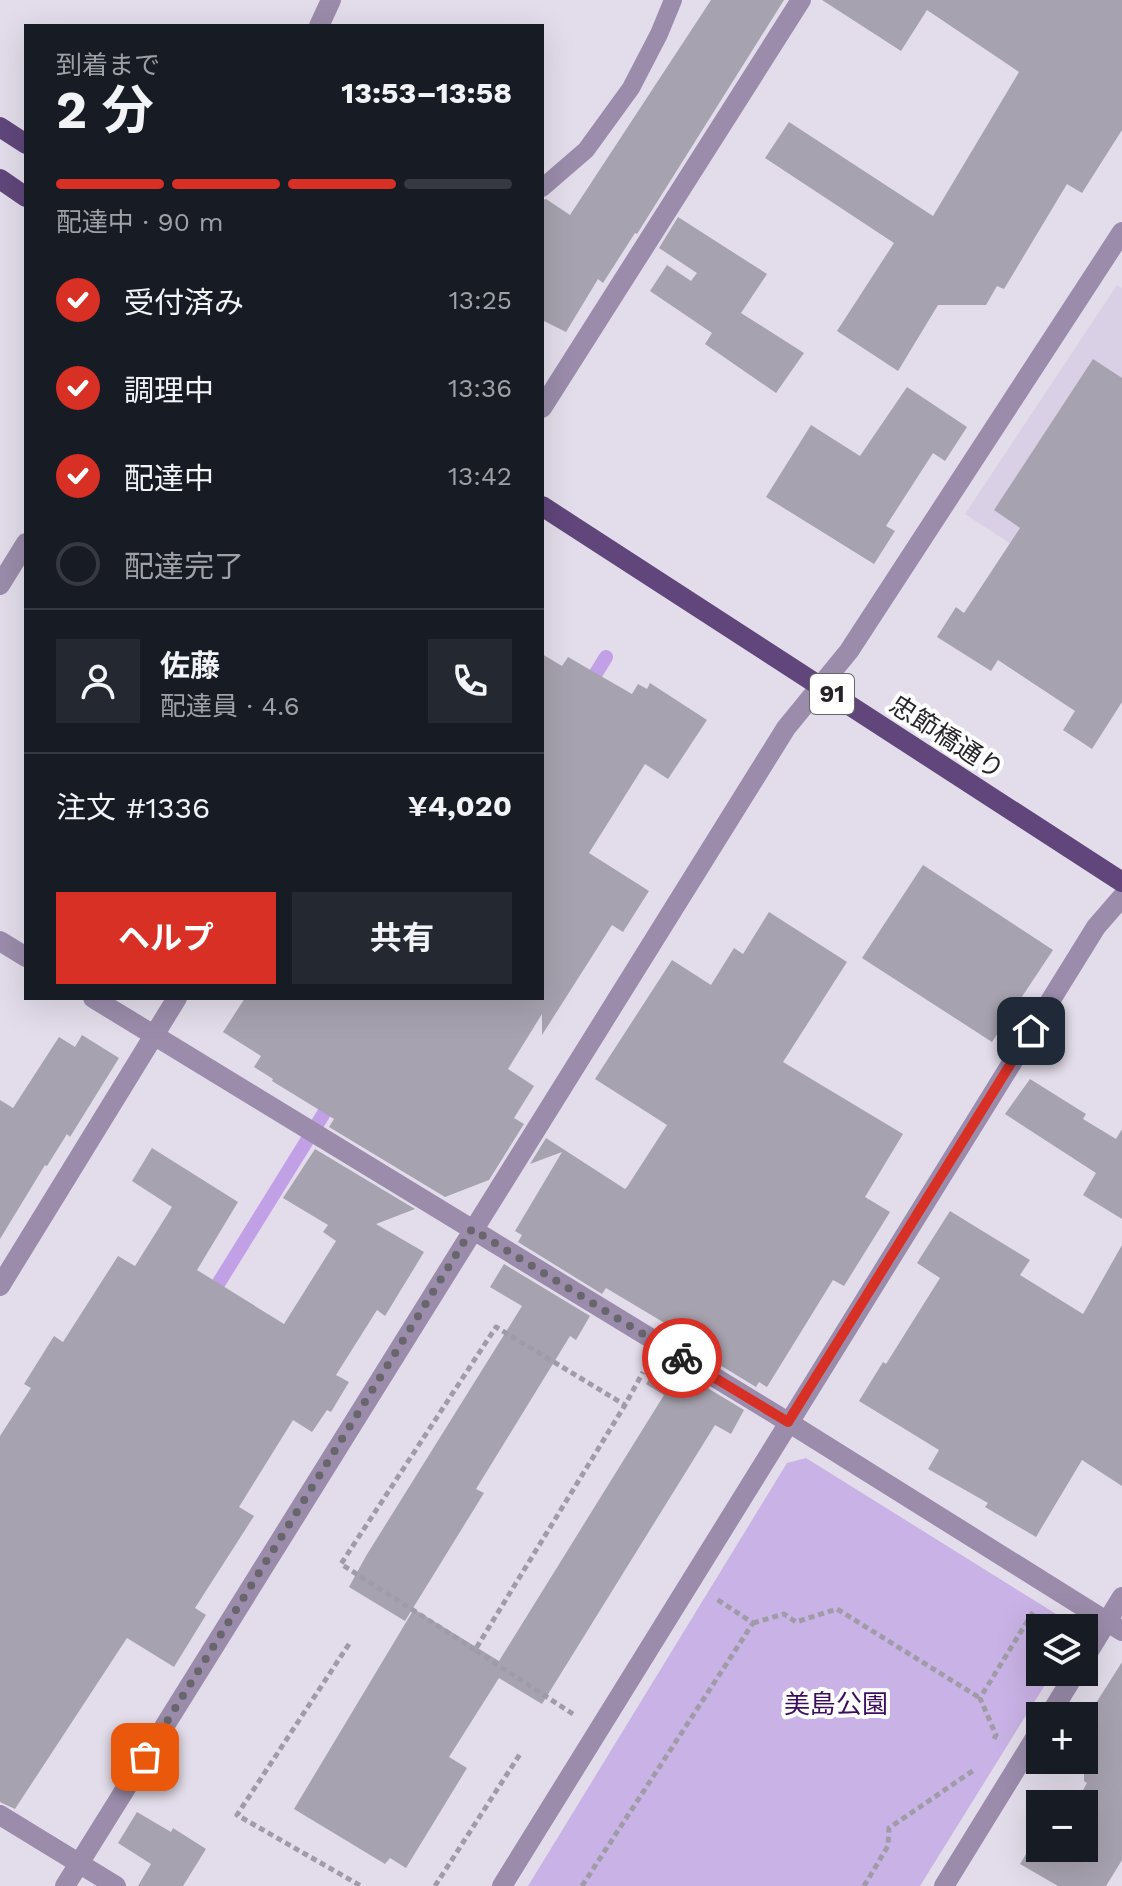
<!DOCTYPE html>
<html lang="ja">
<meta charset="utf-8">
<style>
body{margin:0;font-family:"Work Sans","Noto Sans JP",sans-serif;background:#242831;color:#f1f3f6;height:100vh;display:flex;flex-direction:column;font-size:30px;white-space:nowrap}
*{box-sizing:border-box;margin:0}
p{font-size:26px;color:#9ea1a6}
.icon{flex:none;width:44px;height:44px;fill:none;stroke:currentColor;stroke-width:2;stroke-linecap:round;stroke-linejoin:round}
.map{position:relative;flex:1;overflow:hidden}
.sheet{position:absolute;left:24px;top:24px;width:520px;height:976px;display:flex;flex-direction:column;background:#171b24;border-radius:0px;box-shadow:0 8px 32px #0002}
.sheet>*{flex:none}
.controls{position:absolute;left:1026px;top:1614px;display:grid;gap:16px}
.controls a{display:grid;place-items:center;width:72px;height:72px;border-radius:0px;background:#171b24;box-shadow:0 8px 32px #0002;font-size:40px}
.pin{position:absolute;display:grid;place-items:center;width:68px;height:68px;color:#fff;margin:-34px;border-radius:16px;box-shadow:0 4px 12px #0006}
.courier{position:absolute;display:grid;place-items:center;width:80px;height:80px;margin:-40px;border:6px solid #d93025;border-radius:50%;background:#fff;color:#222;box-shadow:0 2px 10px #0007}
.summary em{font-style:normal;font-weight:700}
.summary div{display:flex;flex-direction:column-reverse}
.summary{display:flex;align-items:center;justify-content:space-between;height:136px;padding:0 32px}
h1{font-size:52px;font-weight:700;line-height:60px}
.bar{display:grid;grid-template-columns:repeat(4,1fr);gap:12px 8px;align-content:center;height:96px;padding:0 32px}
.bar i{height:10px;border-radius:6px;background:#363941}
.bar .active{background:#d93025}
.bar p{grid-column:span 4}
.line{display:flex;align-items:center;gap:20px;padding:0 32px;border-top:2px solid #363941}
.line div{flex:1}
.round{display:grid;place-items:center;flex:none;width:84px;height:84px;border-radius:0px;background:#242831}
ol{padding:0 32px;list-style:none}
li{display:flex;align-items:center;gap:24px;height:88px}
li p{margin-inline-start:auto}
li .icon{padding:8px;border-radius:50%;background:#d93025;color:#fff;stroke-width:4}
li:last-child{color:#9ea1a6}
li i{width:44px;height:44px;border:4px solid #363941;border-radius:50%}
.cta{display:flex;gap:16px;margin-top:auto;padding:16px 32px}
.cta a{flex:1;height:92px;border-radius:0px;background:#d93025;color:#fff;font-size:32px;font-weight:700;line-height:92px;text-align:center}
.cta a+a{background:#242831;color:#f1f3f6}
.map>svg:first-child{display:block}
.built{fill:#d9d0e5}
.green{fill:#c9b2e5}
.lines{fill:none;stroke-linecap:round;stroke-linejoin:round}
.stream{stroke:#c1a0e6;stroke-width:14}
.building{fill:#a7a2af}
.path{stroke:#a09ca7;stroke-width:5;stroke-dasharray:6 4;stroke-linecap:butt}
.service{stroke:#9a8caa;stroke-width:18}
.minor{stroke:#9a8caa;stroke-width:20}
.tertiary{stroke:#9a8caa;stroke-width:20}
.primary{stroke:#60467b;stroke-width:20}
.done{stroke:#68656d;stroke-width:8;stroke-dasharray:0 14.4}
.route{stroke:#d93025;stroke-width:10}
.labels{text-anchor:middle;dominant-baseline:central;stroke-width:8;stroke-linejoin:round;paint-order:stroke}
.shield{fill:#fff;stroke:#676669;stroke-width:2}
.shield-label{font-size:24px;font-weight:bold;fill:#262429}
.street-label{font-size:26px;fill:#262429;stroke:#fff}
.park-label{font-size:26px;fill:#3c0c5f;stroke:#fff}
</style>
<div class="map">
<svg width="1122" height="1886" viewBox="0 0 1122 1886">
<rect width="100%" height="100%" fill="#e3ddeb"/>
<!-- built -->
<path class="built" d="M 1117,285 L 1122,288 L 1122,617 L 965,514 Z"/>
<!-- green -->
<path class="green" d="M 806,1458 L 1069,1622 L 1071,1628 L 1040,1628 L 1040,1672 L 1053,1672 L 920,1886 L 528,1886 L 787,1463 Z"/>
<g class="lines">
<!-- stream -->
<path class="stream" d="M 587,688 L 606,657
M 210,1297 L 334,1097"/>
</g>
<!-- building -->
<path class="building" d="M 711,0 L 784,0 L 637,234 L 635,233 L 603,283 L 598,279 L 566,332 L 542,320 L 542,200 L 546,199 L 570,215 Z
M 822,0 L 1122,0 L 1122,130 L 1082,193 L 1067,184 L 1004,289 L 997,286 L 986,305 L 938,305 L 898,371 L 837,331 L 894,243 L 765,158 L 789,122 L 933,216 L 1019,72 L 927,10 L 901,51 Z
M 678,217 L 767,274 L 741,313 L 804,353 L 776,393 L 705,344 L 712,333 L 650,291 L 667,265 L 691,281 L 697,273 L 659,248 Z
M 1093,359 L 1122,378 L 1122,702 L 1092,749 L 1063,730 L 1075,711 L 998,660 L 991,671 L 937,637 L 956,607 L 964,613 L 1020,528 L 994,510 Z
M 907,387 L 967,427 L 945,461 L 933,453 L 886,526 L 895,531 L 874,564 L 766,497 L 811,425 L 860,456 Z
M 542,654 L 562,666 L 568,657 L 632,694 L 638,684 L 647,689 L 650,683 L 707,720 L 668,779 L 645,764 L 589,853 L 649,891 L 623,932 L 612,925 L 542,1035 L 542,1014 L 508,1069 L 534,1086 L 514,1118 L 524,1124 L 489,1180 L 445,1197 L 329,1127 L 334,1119 L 272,1081 L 273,1079 L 254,1067 L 261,1056 L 223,1032 L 245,998 L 542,998 Z
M 923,865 L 1053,950 L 992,1042 L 862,958 Z
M 769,912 L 847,962 L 783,1062 L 903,1134 L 865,1197 L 890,1212 L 844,1286 L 833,1280 L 767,1387 L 759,1382 L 756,1387 L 674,1337 L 678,1331 L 606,1288 L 602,1294 L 518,1242 L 522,1235 L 515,1231 L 562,1152 L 530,1164 L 546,1138 L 625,1189 L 627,1187 L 667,1125 L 595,1079 L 672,960 L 711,985 L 734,948 L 743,954 Z
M 82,1035 L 119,1058 L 70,1137 L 67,1134 L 47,1166 L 45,1165 L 0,1239 L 0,1100 L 13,1108 L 59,1037 L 75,1047 Z
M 1030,1079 L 1086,1114 L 1083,1119 L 1116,1139 L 1122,1129 L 1122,1219 L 1083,1195 L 1096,1173 L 1005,1114 Z
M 152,1148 L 238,1202 L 197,1270 L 284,1324 L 336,1241 L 323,1232 L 328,1225 L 283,1198 L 315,1149 L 415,1209 L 376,1224 L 424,1252 L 385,1316 L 377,1310 L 336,1375 L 349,1382 L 331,1412 L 327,1410 L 312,1432 L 293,1420 L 239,1507 L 254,1516 L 195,1608 L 206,1615 L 174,1667 L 127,1638 L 15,1809 L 0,1802 L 0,1436 L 31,1388 L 24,1384 L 54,1336 L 63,1342 L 118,1256 L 135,1266 L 172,1207 L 132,1181 Z
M 950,1211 L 1030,1260 L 1020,1275 L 1083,1314 L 1122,1245 L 1122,1486 L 1082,1460 L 1036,1537 L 985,1507 L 988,1503 L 928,1469 L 939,1450 L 859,1401 L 883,1362 L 886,1364 L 940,1278 L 917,1263 Z
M 504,1264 L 590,1316 L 576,1340 L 570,1336 L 476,1489 L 484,1493 L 405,1621 L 349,1587 L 366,1556 L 522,1306 L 490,1287 Z
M 661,1360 L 744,1410 L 731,1434 L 715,1425 L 542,1704 L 499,1678 L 449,1757 L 467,1768 L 406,1868 L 390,1858 L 385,1864 L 294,1809 L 414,1609 L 499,1661 L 664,1395 L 646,1384 Z
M 1122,1662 L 1122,1860 L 1106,1886 L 1058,1886 L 1020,1864 L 1037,1836 L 1040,1837 L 1040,1848 L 1084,1848 L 1084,1804 L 1075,1804 L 1087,1783 L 1084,1781 L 1084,1722 Z
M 137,1812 L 171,1832 L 173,1828 L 206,1849 L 183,1886 L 138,1886 L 151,1864 L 118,1843 Z"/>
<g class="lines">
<!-- path -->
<path class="path" d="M 753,1623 L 784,1614 L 796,1622 L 837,1609 L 980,1698
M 349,1644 L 237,1815 L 361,1886
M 475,1650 L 341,1564 L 496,1327 L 625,1405
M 573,1714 L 475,1650 L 625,1405 L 643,1372
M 994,1739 L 996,1735 L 980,1698 L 1033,1612
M 435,1886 L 520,1754
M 582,1886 L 753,1623 L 715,1598
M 864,1886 L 888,1846 L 889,1828 L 974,1770"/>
<!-- service -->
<path class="service" d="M 542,188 L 586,150 L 631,88 L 659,34 L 673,0"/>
<!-- minor -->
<path class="minor" d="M 542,408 L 801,0
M 0,941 L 26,957
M 93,998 L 788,1422 L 1122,1631
M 0,1286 L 177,998
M 1084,1659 L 1122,1597
M 1049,1716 L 1076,1672
M 0,1815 L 116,1886
M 65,1886 L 786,728 L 849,651 L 1122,232
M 502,1886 L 1096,927 L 1122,897
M 944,1886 L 1040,1730"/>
<!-- tertiary -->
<path class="tertiary" d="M 319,26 L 331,0
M 0,585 L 26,543"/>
<!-- primary -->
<path class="primary" d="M 0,127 L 26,144
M 0,179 L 26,197
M 542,506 L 1122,882"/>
</g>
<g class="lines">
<!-- done -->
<path class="done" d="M 145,1757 L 472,1229 L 682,1358"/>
<!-- route -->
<path class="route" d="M 682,1358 L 788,1422 L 1031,1031"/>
</g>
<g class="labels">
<!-- shield labels -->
<rect class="shield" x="810" y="674" width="44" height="40" rx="6"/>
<g class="shield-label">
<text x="832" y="694">91</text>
</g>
<!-- street labels -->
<g class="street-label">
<text transform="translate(947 737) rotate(33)">忠節橋通り</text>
</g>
<!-- park labels -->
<g class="park-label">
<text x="836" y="1704">美島公園</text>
</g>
</g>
</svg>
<div class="controls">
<a><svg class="icon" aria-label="layers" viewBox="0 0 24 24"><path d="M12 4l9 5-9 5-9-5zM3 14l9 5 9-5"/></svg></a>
<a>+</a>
<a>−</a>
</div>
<div class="pin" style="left:145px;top:1757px;background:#ea580c"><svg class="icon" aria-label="bag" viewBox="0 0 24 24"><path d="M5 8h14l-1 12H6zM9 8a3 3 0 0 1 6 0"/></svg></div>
<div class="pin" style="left:1031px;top:1031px;background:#1f2937"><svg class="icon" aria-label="home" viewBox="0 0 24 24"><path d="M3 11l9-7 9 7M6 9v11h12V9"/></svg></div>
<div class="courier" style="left:682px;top:1358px"><svg class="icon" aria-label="bike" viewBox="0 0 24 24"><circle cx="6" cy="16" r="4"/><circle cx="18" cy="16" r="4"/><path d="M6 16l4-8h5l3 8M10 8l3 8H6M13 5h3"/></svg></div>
<section class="sheet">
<div class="summary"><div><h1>2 分</h1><p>到着まで</p></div><em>13:53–13:58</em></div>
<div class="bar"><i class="active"></i><i class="active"></i><i class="active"></i><i></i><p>配達中 · 90 m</p></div>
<ol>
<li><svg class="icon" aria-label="check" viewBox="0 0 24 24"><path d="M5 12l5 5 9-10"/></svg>受付済み<p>13:25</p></li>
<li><svg class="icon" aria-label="check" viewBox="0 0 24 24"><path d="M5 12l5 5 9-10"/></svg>調理中<p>13:36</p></li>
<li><svg class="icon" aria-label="check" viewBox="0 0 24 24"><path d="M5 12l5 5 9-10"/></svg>配達中<p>13:42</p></li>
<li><i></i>配達完了</li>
</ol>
<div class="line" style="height:144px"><a class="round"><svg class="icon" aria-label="person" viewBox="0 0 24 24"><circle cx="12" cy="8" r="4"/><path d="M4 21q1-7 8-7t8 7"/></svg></a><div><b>佐藤</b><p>配達員 · 4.6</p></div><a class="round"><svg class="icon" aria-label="phone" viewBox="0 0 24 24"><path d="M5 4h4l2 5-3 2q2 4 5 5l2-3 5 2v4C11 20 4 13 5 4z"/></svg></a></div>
<div class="line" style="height:104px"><div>注文 #1336</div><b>¥4,020</b></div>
<div class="cta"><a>ヘルプ</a><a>共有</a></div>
</section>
</div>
